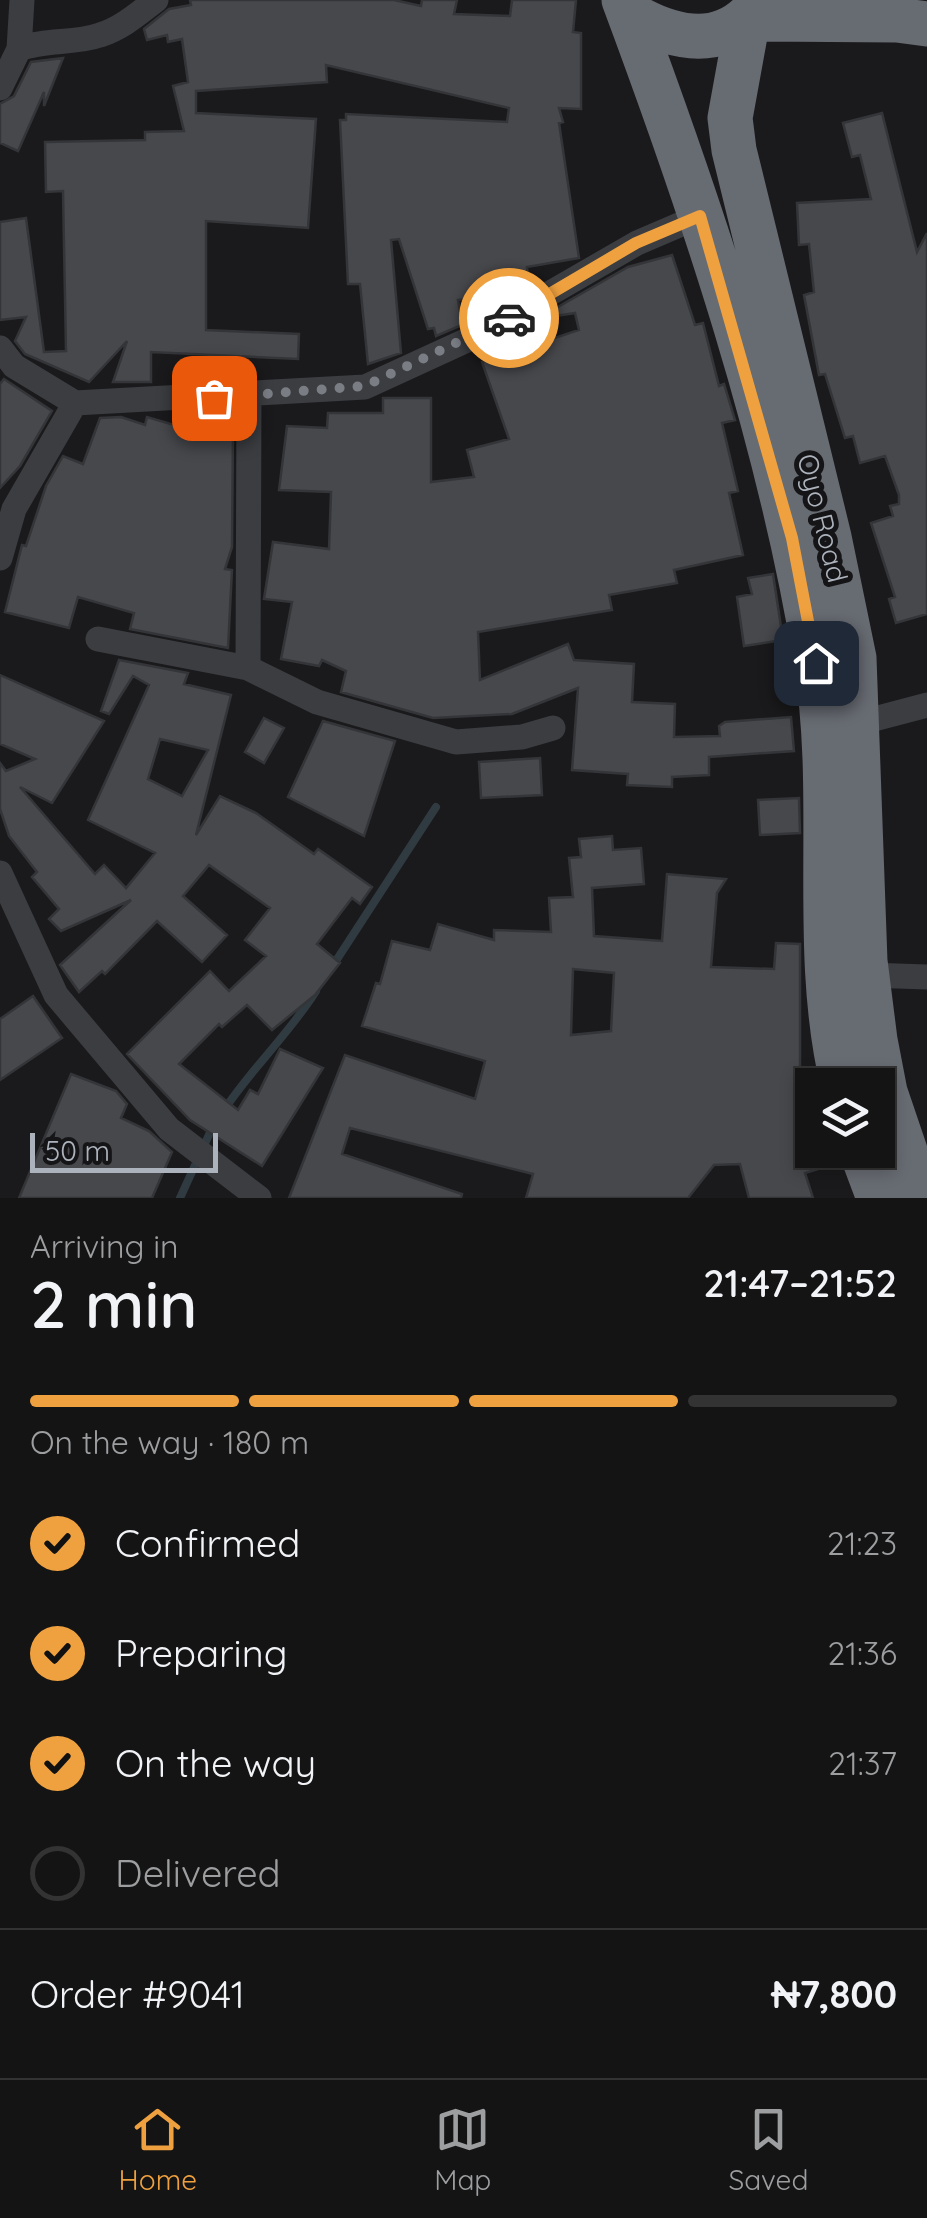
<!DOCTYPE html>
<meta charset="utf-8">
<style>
body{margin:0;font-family:Quicksand,sans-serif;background:#212122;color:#f1f3f6;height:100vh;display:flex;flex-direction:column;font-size:38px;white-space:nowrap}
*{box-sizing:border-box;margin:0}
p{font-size:32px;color:#9d9ea0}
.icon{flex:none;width:55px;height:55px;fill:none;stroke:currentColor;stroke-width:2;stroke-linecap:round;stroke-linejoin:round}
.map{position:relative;height:1198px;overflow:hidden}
.drawer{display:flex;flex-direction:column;background:#141415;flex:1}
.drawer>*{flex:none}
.fabs{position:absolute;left:795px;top:1068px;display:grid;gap:20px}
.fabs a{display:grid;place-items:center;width:100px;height:100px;border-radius:0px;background:#141415;box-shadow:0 5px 15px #0003,0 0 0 2px #333334;font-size:50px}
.scale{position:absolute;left:30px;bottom:25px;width:188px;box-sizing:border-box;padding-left:10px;border:5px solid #adb3bc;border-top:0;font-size:28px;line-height:35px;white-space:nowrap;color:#adb3bc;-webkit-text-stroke:8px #151517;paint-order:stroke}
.pin{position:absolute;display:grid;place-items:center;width:85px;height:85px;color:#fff;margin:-42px;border-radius:20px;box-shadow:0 5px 15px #0006}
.courier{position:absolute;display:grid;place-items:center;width:100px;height:100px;margin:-50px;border:8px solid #f0a13f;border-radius:50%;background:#fff;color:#222;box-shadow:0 2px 12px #0007}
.headline em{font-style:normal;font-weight:600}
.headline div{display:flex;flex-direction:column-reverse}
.headline{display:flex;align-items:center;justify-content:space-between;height:170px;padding:0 30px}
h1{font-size:65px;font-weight:600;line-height:75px}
.bar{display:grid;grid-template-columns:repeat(4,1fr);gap:15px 10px;align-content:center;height:120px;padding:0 30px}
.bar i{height:12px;border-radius:8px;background:#333334}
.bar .current{background:#f0a13f}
.bar p{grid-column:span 4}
.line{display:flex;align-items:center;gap:25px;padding:0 30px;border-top:2px solid #333334}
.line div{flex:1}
ol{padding:0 30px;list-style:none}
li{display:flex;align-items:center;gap:30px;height:110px}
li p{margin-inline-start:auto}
li .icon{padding:10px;border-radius:50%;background:#f0a13f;color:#111;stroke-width:4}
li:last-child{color:#9d9ea0}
li i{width:55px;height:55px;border:5px solid #333334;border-radius:50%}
.menu{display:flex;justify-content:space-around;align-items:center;height:140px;border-top:2px solid #333334;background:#141415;font-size:28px;color:#9d9ea0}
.menu a{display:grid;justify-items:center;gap:5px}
.menu .current{color:#f0a13f}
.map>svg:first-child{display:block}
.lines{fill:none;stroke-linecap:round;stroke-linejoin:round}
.stream{stroke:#303b41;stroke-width:8}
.building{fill:#47484c;stroke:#343538;stroke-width:2.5;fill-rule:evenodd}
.street{stroke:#3b3d41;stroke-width:25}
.highway{stroke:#676b72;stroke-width:45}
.done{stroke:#7a7d84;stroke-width:10;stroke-dasharray:0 18}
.route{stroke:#f0a13f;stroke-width:12}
.labels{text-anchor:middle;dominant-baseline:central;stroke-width:10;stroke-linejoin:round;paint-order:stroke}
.street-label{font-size:28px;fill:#adb3bc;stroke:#151517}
</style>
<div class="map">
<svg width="927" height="1198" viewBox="0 0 927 1198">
<rect width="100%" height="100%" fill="#1a1a1c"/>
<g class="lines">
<!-- stream -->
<path class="stream" d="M 332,967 L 436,807
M 224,1110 C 252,1068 289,1034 316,991
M 180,1198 L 213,1126"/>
</g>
<!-- building -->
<path class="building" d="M 190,0 L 394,0 L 421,6 L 422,0 L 457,0 L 454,14 L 510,16 L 512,0 L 576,0 L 573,32 L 581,33 L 581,109 L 559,108 L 563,122 L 559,123 L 579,258 L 527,267 L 529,287 L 522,291 L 458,300 L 462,325 L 436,336 L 434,328 L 428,329 L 399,239 L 391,240 L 401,353 L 368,364 L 360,284 L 348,284 L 340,120 L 346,120 L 346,114 L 507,122 L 509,108 L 326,65 L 327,82 L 196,91 L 196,113 L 316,119 L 308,228 L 206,221 L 206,330 L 299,334 L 298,359 L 151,352 L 151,382 L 113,382 L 127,341 L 89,382 L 25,354 L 15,341 L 26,317 L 0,320 L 0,222 L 26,218 L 44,352 L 66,351 L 63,191 L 46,192 L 45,142 L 145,140 L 145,132 L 184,131 L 173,86 L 188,82 L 182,39 L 168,42 L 167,35 L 147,40 L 144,29 L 169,9 L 191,5 Z
M 63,58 L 44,106 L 44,92 L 18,151 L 0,143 L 0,104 L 14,96 L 31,62 Z
M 882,113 L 917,252 L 927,233 L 927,614 L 896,623 L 889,599 L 895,597 L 871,523 L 893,516 L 890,506 L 899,504 L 899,495 L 885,456 L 860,463 L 853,436 L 845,438 L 825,374 L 819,375 L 804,295 L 814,292 L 809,244 L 799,245 L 797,203 L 871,199 L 860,155 L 852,157 L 843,123 Z
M 672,255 L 695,325 L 703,323 L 719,386 L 724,384 L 735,420 L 722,423 L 738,491 L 729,493 L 743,555 L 674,570 L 677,583 L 609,595 L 612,610 L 478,632 L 480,680 L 568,644 L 574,660 L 634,664 L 632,702 L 675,704 L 674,737 L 720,736 L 719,726 L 725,722 L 791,717 L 794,751 L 709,757 L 709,775 L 672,777 L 672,787 L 627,785 L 628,774 L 572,770 L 578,688 L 512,714 L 433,718 L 341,692 L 346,671 L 322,660 L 319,666 L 281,659 L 292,602 L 264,599 L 273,542 L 329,549 L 331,492 L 279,490 L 287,426 L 327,428 L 328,413 L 383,413 L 383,398 L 431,398 L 431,482 L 474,477 L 467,450 L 509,439 L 482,362 L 579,330 L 575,313 L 537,319 L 628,267 Z
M 4,379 L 52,411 L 20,466 L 0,488 L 0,384 Z
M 121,417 L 145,425 L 147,417 L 212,436 L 213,425 L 233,426 L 232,547 L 225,569 L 232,570 L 228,648 L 130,629 L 134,613 L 78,597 L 69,628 L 5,612 L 22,545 L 26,546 L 46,486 L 63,456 L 83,464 L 100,418 Z
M 773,574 L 783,640 L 744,646 L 737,597 L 752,594 L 748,578 Z
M 119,660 L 188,673 L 184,684 L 231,695 L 196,835 L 220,796 L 256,813 L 314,854 L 318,849 L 372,887 L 360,904 L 352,898 L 317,944 L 340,963 L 315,995 L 272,1030 L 247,1005 L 222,1027 L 219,1024 L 179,1064 L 238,1110 L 250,1090 L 258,1094 L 280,1049 L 323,1068 L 262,1166 L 190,1120 L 127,1054 L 210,971 L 229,991 L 266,956 L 245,940 L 270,908 L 209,865 L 183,896 L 227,935 L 202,962 L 157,921 L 105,974 L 102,971 L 79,992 L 60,965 L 131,900 L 61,931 L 49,919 L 59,909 L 32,877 L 37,872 L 9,836 L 0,809 L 0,763 L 6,771 L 35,759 L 0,744 L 0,675 L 104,721 L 52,803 L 20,787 L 95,874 L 104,865 L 126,888 L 155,853 L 88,820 L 149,685 L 133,676 L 109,714 L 101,711 ZM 160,739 L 208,750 L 182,796 L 148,779 Z
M 264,718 L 284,728 L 264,763 L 245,752 Z
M 323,721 L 395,741 L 364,836 L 288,797 Z
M 540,758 L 542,795 L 481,798 L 479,762 Z
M 799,798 L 800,833 L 760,835 L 758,800 Z
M 612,836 L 613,850 L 641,848 L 644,884 L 592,888 L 594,936 L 662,941 L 667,874 L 726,879 L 717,893 L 711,967 L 774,969 L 776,943 L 800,944 L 800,1071 L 808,1071 L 806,1146 L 835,1150 L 838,1163 L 805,1173 L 813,1198 L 749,1198 L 740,1164 L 714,1165 L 688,1198 L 526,1198 L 533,1174 L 350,1128 L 342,1154 L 462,1194 L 461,1198 L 289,1198 L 345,1055 L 475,1099 L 485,1061 L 362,1026 L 376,983 L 380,984 L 392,941 L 430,950 L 438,924 L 494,940 L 494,930 L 551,932 L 549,898 L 573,897 L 569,858 L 581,857 L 579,839 ZM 573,969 L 614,973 L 611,1031 L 571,1035 Z
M 33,996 L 62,1038 L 0,1080 L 0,1019 Z
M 71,1074 L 116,1091 L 127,1104 L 121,1118 L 149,1131 L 172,1152 L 152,1198 L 19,1198 Z"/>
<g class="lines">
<!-- street -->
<path class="street" d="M 19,49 L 22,0
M 0,88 L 19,49 C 45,39 74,44 100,35 C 122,28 139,13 156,0
M 0,348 L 14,366 L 75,403 L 365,387 L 476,336 L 637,243 L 700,216
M 0,558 L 14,509 L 75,403
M 98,639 L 248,668 L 317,702 L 456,742 L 522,737 L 553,728
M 248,668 L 249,395
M 859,723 L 927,705
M 0,873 L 56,995 L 169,1129 L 259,1198
M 868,975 L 927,977"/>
<!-- highway -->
<path class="highway" d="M 624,0 C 702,209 780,441 816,662 C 839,801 810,948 843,1085
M 630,14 C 674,40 725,51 760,3
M 861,1150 L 879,1198
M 921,1198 L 885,1092 L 875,1040 L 865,961 L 854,658 L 829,537 L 734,150 L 730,118 L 748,19 L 897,20 L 927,24"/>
</g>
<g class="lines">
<!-- done -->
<path class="done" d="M 214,398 L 365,386 L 509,318"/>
<!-- route -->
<path class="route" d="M 509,318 L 636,243 L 700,216 L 792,538 L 816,663"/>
</g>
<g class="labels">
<!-- street labels -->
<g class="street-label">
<text transform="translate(823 518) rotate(76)">Oyo Road</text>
</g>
</g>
</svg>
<div class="fabs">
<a><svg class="icon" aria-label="layers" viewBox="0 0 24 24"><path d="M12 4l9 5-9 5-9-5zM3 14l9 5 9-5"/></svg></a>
</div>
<div class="scale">50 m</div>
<div class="pin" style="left:214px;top:398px;background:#ea580c"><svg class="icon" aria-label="bag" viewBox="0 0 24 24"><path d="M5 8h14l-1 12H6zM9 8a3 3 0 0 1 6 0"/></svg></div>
<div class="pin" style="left:816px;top:663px;background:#1f2937"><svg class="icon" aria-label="home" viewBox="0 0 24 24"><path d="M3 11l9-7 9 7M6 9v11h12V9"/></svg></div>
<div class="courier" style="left:509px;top:318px"><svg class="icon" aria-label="car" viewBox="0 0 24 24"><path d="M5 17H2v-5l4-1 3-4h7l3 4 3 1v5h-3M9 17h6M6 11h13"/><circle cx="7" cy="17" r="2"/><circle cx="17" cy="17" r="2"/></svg></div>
</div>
<section class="drawer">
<div class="headline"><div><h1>2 min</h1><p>Arriving in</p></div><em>21:47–21:52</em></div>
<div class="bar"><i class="current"></i><i class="current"></i><i class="current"></i><i></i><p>On the way · 180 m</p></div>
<ol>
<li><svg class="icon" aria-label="check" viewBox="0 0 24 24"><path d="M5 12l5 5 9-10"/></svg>Confirmed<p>21:23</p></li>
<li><svg class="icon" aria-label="check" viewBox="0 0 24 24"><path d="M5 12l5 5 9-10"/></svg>Preparing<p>21:36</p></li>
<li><svg class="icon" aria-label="check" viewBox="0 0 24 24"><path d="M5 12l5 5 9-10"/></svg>On the way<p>21:37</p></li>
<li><i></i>Delivered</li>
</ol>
<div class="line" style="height:130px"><div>Order #9041</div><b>₦7,800</b></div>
</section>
<nav class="menu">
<a class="current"><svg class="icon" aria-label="home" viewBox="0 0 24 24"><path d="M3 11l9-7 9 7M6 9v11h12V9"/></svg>Home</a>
<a><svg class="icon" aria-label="map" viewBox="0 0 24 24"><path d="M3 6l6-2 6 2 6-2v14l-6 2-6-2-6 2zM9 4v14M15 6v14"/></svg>Map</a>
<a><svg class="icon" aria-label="saved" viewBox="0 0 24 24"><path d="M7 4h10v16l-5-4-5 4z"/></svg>Saved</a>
</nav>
